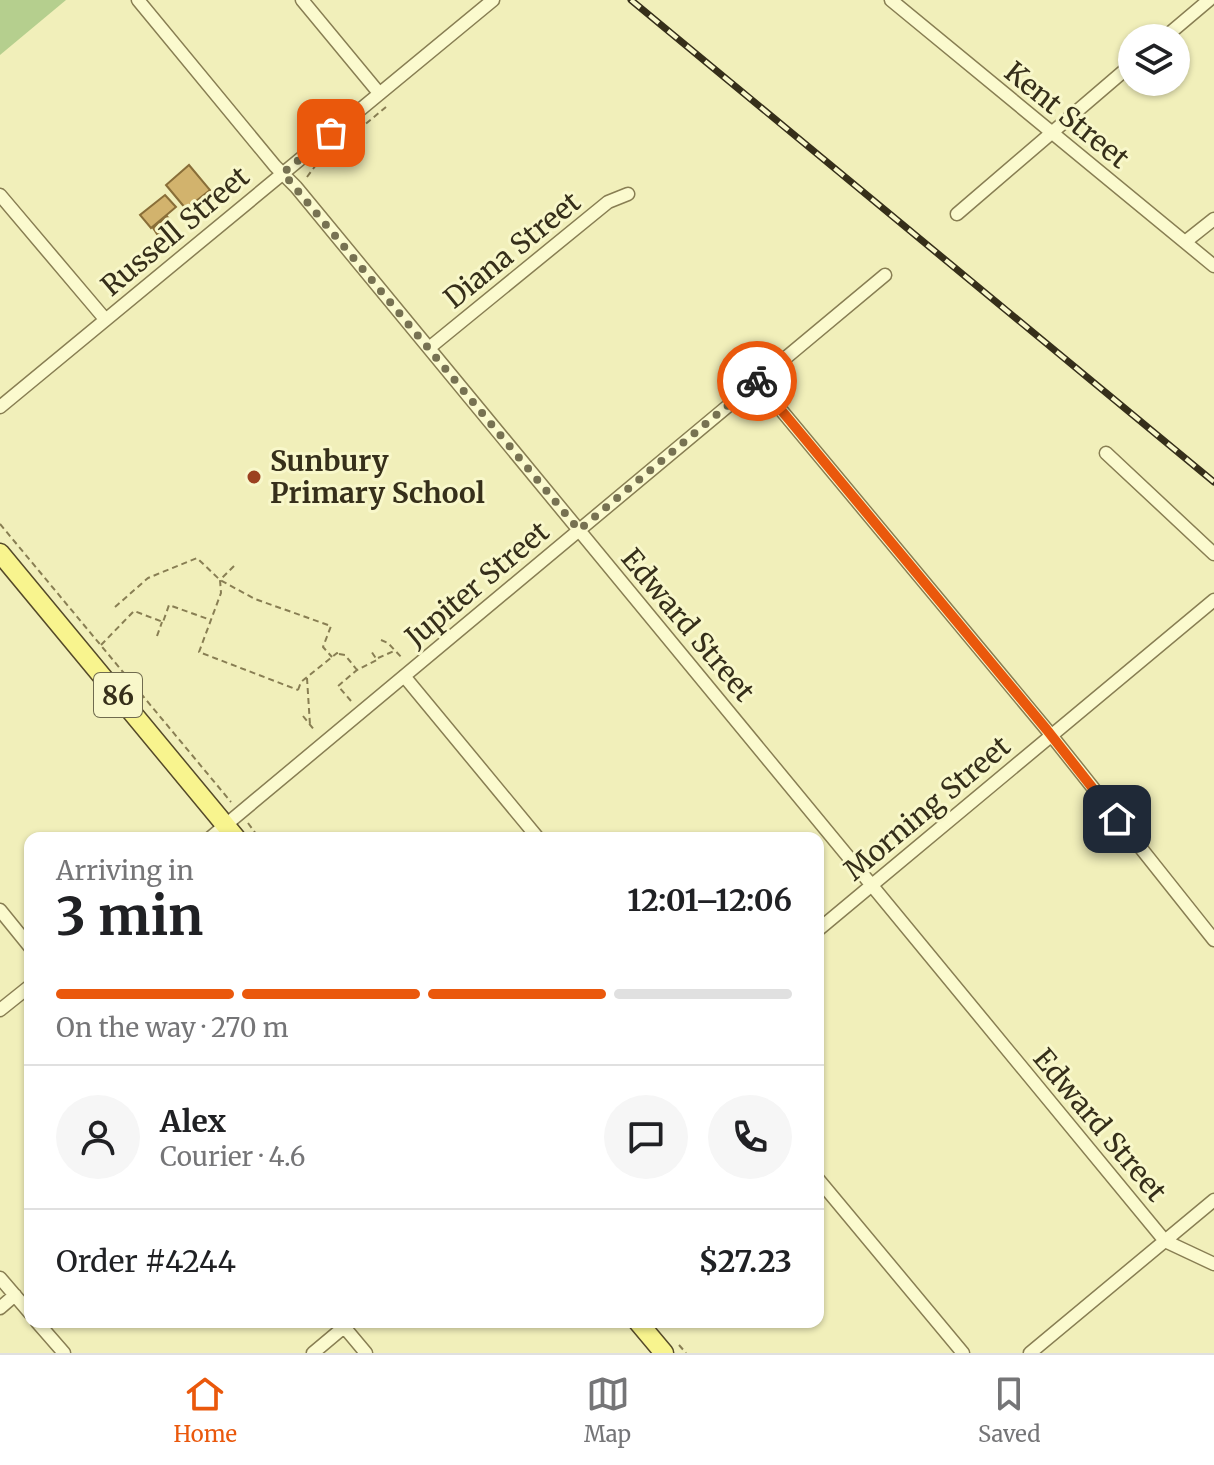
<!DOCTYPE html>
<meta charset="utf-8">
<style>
body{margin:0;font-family:Merriweather,serif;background:#f6f6f6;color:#202124;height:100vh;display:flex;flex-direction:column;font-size:30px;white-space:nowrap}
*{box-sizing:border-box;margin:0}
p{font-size:26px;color:#757577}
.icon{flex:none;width:44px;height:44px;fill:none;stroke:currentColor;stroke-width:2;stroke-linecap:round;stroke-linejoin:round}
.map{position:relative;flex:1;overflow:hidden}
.panel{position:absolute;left:24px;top:832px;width:800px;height:496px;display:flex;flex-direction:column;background:#fff;border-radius:16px;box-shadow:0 2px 6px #0004}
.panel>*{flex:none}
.fabs{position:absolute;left:1118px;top:24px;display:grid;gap:16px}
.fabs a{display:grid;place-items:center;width:72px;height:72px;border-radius:50%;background:#fff;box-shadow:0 2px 6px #0004;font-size:40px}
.pin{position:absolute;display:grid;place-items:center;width:68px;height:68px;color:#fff;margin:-34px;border-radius:16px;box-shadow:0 4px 12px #0006}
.courier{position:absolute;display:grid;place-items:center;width:80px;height:80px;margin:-40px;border:6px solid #ea580c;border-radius:50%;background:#fff;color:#222;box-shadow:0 2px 10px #0007}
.summary em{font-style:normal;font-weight:700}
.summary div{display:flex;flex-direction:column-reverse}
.summary{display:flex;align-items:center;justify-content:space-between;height:136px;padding:0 32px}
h1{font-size:52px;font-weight:700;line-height:60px}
.bar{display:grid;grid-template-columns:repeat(4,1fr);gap:12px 8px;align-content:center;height:96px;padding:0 32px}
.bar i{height:10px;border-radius:6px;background:#e0e0e0}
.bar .selected{background:#ea580c}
.bar p{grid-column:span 4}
.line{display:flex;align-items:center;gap:20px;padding:0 32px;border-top:2px solid #e0e0e0}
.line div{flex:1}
.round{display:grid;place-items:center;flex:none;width:84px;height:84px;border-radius:42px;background:#f6f6f6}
.tabs{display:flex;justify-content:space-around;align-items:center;height:112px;border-top:2px solid #e0e0e0;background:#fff;font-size:22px;color:#757577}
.tabs a{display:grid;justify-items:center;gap:4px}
.tabs .selected{color:#ea580c}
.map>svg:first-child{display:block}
.green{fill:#b5cf8e}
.building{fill:#d2b36d;stroke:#896e38;stroke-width:2}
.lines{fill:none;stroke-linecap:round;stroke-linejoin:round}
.street-casing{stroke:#887e53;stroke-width:15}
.primary-casing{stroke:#554a29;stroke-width:21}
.path{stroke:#887e53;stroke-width:2;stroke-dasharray:6 4;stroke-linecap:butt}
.street{stroke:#fbface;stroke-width:12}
.primary{stroke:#f8f48e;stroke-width:18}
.rail-casing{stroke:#362f1a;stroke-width:7}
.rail{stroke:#f8f7ca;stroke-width:4;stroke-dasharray:12;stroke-linecap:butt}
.done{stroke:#777252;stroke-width:8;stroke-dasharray:0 14.4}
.route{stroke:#ea580c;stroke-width:10}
.poi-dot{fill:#9b411f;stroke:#f8f7ca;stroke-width:3}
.labels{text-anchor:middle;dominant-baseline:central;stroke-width:6;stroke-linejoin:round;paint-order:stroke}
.shield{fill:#f8f7ca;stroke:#706b4f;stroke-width:2}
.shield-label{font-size:26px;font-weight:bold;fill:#362f1a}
.street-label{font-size:28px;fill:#362f1a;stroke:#f8f7ca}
.poi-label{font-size:28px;font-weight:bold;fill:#362f1a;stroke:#f8f7ca;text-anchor:start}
</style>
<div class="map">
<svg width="1214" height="1353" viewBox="0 0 1214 1353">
<rect width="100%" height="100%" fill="#f1efba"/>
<!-- green -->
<path class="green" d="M 0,0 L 66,0 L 0,55 Z"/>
<!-- building -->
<path class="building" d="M 189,165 L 210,190 L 186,209 L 166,185 Z
M 165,195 L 176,207 L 151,228 L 140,215 Z
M 167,216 L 171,222 L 157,234 L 153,228 Z"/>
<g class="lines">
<!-- street casing -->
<g class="street-casing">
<path id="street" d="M 138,0 L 275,166 L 296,187 L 1165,1241 L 1214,1264
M 302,0 L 379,93
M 891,0 L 1214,266
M 1164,38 L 1209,0
M 0,195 L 105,319
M 957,214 L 1132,64
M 1185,242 L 1214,219
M 429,348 L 608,202 L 628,194
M 757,381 L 1047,730 L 1214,940
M 0,407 L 493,0
M 1106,453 L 1214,554
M 404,676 L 538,838
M 210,838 L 885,275
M 0,910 L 30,947
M 818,930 L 1214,600
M 0,1010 L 30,986
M 818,1179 L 963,1353
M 0,1278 L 30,1313
M 0,1308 L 15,1295
M 37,1322 L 64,1353
M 340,1322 L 366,1353
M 313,1353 L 350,1322
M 1030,1353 L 1214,1200"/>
</g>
<!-- primary casing -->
<g class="primary-casing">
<path id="primary" d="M 0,553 L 236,838
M 638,1322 L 664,1353"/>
</g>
<!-- path -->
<path class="path" d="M 307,177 L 316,165 L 386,107
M 0,524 L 231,802
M 234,566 L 220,580 L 221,593 L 199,652 L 298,690
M 115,607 L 148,578 L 197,558 L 220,580 L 255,599 L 331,626 L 323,647 L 332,657
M 157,636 L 162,622
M 381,640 L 388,643 L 402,658
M 101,645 L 134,611 L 163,622 L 169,605 L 208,619
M 339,654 L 345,655 L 357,670
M 378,658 L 394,651
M 307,678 L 310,725
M 298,690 L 301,682 L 337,653 L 339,656
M 351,701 L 338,686 L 357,670 L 377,660 L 371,651
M 303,716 L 315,731
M 248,823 L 259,838
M 679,1345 L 686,1353"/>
<!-- street -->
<use href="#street" class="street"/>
<!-- primary -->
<use href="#primary" class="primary"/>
<!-- rail casing -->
<g class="rail-casing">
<path id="rail" d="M 631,0 L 1214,482"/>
</g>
<!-- rail -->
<use href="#rail" class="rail"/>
</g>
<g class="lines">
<!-- done -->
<path class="done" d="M 331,133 L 283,173 L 579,530 L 757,381"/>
<!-- route -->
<path class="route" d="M 757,381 L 1047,730 L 1117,819"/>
</g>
<!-- markers -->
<circle class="poi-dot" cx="254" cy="477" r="8"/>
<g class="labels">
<!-- shield labels -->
<rect class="shield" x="94" y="673" width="48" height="44" rx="6"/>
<g class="shield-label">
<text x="118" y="695">86</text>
</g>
<!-- street labels -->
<g class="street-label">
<text transform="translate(1067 115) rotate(39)">Kent Street</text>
<text transform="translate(175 231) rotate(-40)">Russell Street</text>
<text transform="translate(512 250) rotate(-39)">Diana Street</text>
<text transform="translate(477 584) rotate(-40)">Jupiter Street</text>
<text transform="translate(688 625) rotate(50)">Edward Street</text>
<text transform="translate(927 808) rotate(-40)">Morning Street</text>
<text transform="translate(1100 1125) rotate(50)">Edward Street</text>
</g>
<!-- poi labels -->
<g class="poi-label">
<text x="270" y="461">Sunbury<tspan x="270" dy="32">Primary School</tspan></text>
</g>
</g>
</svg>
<div class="fabs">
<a><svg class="icon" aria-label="layers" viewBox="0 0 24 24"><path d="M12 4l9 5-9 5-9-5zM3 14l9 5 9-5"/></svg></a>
</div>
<div class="pin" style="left:331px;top:133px;background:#ea580c"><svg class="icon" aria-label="bag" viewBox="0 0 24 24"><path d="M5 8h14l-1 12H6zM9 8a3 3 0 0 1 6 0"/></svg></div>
<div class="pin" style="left:1117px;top:819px;background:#1f2937"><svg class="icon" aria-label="home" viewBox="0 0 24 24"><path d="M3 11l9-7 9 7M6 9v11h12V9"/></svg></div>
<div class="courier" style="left:757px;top:381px"><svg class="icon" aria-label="bike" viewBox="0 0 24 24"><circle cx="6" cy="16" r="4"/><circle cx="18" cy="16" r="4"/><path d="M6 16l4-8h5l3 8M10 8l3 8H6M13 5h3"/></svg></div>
<section class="panel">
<div class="summary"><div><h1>3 min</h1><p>Arriving in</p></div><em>12:01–12:06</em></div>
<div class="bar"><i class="selected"></i><i class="selected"></i><i class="selected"></i><i></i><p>On the way · 270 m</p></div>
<div class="line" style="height:144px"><a class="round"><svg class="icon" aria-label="person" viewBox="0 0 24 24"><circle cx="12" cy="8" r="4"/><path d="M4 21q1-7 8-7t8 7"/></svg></a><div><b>Alex</b><p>Courier · 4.6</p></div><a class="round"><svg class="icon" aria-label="chat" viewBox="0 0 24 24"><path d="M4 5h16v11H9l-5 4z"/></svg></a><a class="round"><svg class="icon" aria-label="phone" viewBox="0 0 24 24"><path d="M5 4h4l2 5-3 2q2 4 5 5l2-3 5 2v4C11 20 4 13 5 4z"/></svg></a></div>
<div class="line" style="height:104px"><div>Order #4244</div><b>$27.23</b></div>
</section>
</div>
<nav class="tabs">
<a class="selected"><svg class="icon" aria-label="home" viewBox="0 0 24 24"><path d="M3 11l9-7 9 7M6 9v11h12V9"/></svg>Home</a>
<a><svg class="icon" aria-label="map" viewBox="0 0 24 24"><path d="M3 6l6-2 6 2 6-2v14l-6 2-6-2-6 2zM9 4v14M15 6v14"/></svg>Map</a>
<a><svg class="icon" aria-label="saved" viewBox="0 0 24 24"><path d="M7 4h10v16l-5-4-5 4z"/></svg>Saved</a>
</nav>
